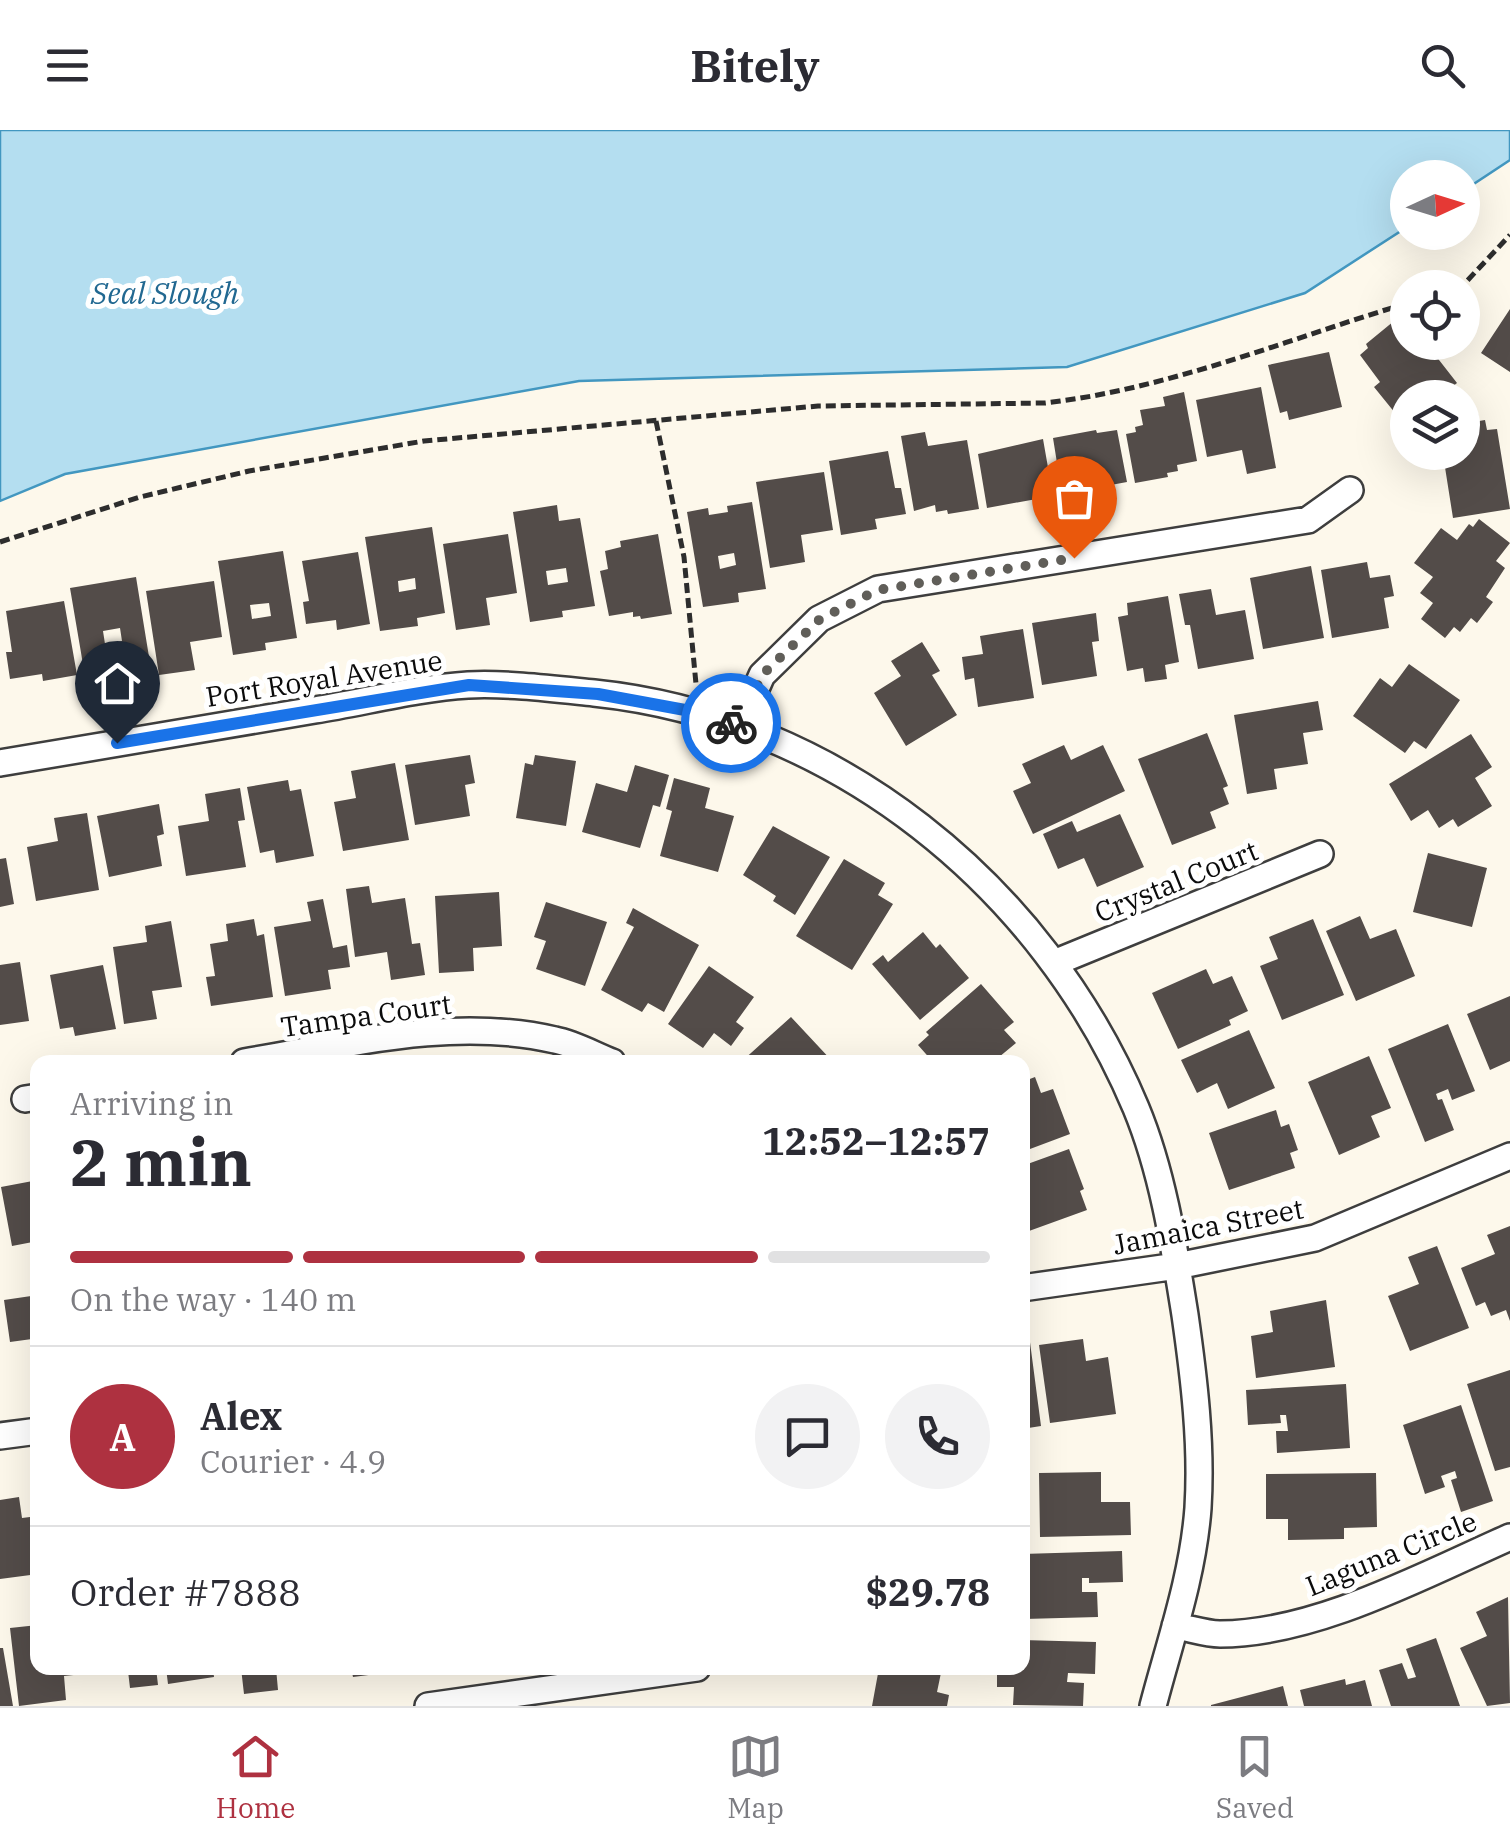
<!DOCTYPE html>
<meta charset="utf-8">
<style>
body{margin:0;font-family:"IBM Plex Serif",serif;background:#f2f2f3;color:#2b2b33;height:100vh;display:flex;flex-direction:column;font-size:38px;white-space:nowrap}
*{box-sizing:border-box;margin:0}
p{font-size:32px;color:#7c7c81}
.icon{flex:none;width:55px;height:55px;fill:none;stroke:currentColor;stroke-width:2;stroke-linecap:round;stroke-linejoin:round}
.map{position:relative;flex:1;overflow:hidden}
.drawer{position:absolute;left:30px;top:925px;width:1000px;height:620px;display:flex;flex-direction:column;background:#fff;border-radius:20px;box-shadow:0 10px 40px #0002}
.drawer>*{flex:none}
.needle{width:65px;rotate:86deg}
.controls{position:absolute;left:1390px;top:30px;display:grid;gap:20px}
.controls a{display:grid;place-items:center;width:90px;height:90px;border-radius:50%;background:#fff;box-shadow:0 10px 40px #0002;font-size:50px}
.pin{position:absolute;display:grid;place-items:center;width:85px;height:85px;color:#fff;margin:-102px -42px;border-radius:50% 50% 50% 0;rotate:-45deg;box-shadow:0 0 10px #0007}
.pin .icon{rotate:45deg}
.courier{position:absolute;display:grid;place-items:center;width:100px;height:100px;margin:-50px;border:8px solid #1a73e8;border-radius:50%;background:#fff;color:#222;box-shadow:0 2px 12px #0007}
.summary em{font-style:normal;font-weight:700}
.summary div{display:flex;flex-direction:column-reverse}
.summary{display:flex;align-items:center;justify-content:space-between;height:170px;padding:0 40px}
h1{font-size:65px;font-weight:700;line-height:75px}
.bar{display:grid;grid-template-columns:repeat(4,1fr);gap:15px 10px;align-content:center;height:120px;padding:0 40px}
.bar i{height:12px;border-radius:8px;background:#e1e1e2}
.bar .active{background:#ae3140}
.bar p{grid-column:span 4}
.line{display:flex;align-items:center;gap:25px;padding:0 40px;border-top:2px solid #e1e1e2}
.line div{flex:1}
.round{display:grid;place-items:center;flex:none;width:105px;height:105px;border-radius:52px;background:#f2f2f3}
header{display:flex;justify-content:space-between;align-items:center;height:130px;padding:0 40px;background:#fff;font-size:45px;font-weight:700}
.tabs{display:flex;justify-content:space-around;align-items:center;height:140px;border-top:2px solid #e1e1e2;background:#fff;font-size:28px;color:#7c7c81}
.tabs a{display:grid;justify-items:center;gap:5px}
.tabs .active{color:#ae3140}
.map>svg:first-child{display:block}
.water{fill:#b4def0;stroke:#4297c0;stroke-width:2.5}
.building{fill:#534c49;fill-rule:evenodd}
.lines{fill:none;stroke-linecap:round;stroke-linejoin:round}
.street-casing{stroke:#3e3e3e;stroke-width:30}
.path{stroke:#2d2d2d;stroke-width:5;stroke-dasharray:10 5;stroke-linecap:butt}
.street{stroke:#fff;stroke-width:25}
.done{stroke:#605e59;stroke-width:10;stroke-dasharray:0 18}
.route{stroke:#1a73e8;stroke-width:12}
.labels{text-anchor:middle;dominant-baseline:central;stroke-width:10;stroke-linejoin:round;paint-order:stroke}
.street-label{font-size:28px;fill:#0b0b0b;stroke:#fff}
.water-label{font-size:30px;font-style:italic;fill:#216891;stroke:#fff}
</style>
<header><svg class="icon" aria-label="menu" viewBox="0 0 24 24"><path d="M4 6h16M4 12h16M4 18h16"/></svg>Bitely<svg class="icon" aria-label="search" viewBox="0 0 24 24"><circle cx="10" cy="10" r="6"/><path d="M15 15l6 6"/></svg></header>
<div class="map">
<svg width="1510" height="1576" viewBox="0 0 1510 1576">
<rect width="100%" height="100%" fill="#fdf8eb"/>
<!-- water -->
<path class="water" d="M 0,0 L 1510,0 L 1510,30 L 1463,61 L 1462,48 L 1408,48 L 1407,97 L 1305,163 L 1067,237 L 579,251 L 65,344 L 0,371 Z"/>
<!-- building -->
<path class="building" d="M 1510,179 L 1510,242 L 1481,223 Z
M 1408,188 L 1408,212 L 1425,212 L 1457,253 L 1438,268 L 1408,268 L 1408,292 L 1404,294 L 1374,257 L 1380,252 L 1360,225 L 1368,218 L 1366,214 L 1394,191 L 1398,195 Z
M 1329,222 L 1342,277 L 1289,290 L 1287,281 L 1280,283 L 1268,235 Z
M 1261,257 L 1276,338 L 1247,344 L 1242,320 L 1207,327 L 1196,270 Z
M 1184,262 L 1197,331 L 1177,335 L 1178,341 L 1167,343 L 1168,347 L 1135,353 L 1126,304 L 1136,302 L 1135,297 L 1143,295 L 1140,280 L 1165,276 L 1163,267 Z
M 1478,284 L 1479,291 L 1485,290 L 1487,300 L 1497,299 L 1510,379 L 1453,388 L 1444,331 L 1429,333 L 1427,322 L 1462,322 L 1462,287 Z
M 1096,300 L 1097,303 L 1117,300 L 1127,352 L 1062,364 L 1053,308 Z
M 925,302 L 928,316 L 967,310 L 979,379 L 948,384 L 947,380 L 936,382 L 935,375 L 914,381 L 901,306 Z
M 1043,309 L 1053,366 L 987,378 L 978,324 Z
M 888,321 L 895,358 L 901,358 L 906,384 L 875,389 L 877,399 L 841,405 L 829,331 Z
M 824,342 L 833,400 L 801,405 L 805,432 L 770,438 L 756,352 Z
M 752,372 L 766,459 L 738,463 L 739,472 L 703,477 L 687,382 L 708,378 L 709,385 L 728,382 L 727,376 ZM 734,423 L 736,435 L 720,439 L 718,426 Z
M 557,375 L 559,391 L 580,388 L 595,476 L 562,481 L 563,487 L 530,492 L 513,382 ZM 566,438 L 568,452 L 548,455 L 546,441 Z
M 1479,389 L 1510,413 L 1496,431 L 1505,438 L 1486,467 L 1493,472 L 1477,493 L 1471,488 L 1460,502 L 1454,497 L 1445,508 L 1421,489 L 1433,473 L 1420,463 L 1433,447 L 1414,433 L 1441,398 L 1457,410 L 1469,394 L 1473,397 Z
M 432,397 L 445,483 L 417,488 L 418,496 L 380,501 L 365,407 ZM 415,448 L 416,459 L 399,462 L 398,451 Z
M 508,404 L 517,463 L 486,468 L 490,495 L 456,500 L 443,414 Z
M 658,404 L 672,484 L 641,489 L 640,486 L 633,487 L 633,482 L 609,486 L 600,441 L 608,439 L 605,421 L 621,417 L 620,411 Z
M 283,421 L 297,508 L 265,513 L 266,520 L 233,525 L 218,431 ZM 269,473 L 271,486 L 252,489 L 250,475 Z
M 358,422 L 370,494 L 337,500 L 336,490 L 306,494 L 303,472 L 309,471 L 302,431 Z
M 1367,432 L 1370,448 L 1390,445 L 1394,466 L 1384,468 L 1389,498 L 1332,508 L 1321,440 Z
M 1311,436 L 1324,508 L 1263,519 L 1250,448 Z
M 136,447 L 150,533 L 122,538 L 124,546 L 86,552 L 70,458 ZM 120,498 L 122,511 L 105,514 L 103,501 Z
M 214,451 L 222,507 L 190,512 L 195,540 L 159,545 L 146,461 Z
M 1211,459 L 1216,485 L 1245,480 L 1254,529 L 1198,539 L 1190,495 L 1185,495 L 1179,464 Z
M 1168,466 L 1179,532 L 1165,535 L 1167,549 L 1145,552 L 1143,538 L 1127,541 L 1118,487 L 1128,485 L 1127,473 Z
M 64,471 L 77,545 L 43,551 L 42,544 L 10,549 L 6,522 L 12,522 L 6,481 Z
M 1096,483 L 1099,511 L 1092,512 L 1097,546 L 1042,555 L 1032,493 Z
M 1023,499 L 1034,568 L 978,577 L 974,548 L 965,550 L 962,527 L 983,524 L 980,506 Z
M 922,512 L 940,541 L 932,545 L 957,585 L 906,616 L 874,563 L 901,546 L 891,531 Z
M 1409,534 L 1460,570 L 1426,619 L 1414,611 L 1405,623 L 1353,586 L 1380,548 L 1392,557 Z
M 1318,571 L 1323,600 L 1303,603 L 1308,634 L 1274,639 L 1277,659 L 1247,664 L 1234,585 Z
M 1207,603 L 1228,656 L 1223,658 L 1229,674 L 1210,682 L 1216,698 L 1172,715 L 1138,629 Z
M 1471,604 L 1492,637 L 1475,648 L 1492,676 L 1458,697 L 1453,689 L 1439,698 L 1428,680 L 1411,691 L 1389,654 Z
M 1064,615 L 1071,630 L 1103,615 L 1125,661 L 1033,704 L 1013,661 L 1031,653 L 1022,634 Z
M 470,625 L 475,653 L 465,655 L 470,686 L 415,695 L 405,635 Z
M 535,625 L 576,631 L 566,696 L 516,688 L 525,633 L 533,635 Z
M 395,633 L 409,710 L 343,721 L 334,672 L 356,668 L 351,641 Z
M 635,635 L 669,645 L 660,677 L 653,675 L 640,718 L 582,702 L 596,653 L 627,662 Z
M 674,648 L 710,658 L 705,678 L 734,686 L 718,742 L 660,726 L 672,681 L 666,679 Z
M 288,650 L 290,661 L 301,659 L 314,726 L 276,733 L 274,720 L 260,723 L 247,657 Z
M 240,658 L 245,690 L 238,691 L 246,737 L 186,746 L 178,696 L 209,691 L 205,664 Z
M 159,674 L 164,704 L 157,706 L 162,736 L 109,747 L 97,686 Z
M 87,683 L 99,760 L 36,771 L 27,717 L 58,711 L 54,688 Z
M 1120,684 L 1144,737 L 1097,757 L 1084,728 L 1058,739 L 1043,704 L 1072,691 L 1077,702 Z
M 773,696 L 830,727 L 795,785 L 773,771 L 776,766 L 743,745 Z
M 1428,723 L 1487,738 L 1472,797 L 1413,782 Z
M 6,728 L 14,774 L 0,777 L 0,729 Z
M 844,729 L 885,753 L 878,765 L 893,774 L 852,840 L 796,806 Z
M 369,756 L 372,773 L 405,768 L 412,814 L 420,813 L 425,845 L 391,850 L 387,822 L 355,827 L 346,759 Z
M 499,762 L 502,816 L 473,818 L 474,841 L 439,843 L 435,766 Z
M 323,769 L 333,818 L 347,815 L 350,837 L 328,840 L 331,859 L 285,866 L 274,797 L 311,791 L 307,772 Z
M 546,772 L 607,792 L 585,856 L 536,839 L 546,811 L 534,807 Z
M 633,778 L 699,815 L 664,882 L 648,873 L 642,882 L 601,860 L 634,797 L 626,793 Z
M 1360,786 L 1370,809 L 1396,799 L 1415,846 L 1356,871 L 1326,801 Z
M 254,789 L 257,806 L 264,804 L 273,867 L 211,876 L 206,847 L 215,846 L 210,814 L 228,811 L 226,794 Z
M 1313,789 L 1344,865 L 1282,890 L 1260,836 L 1278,829 L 1269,807 Z
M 171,791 L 182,857 L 152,861 L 157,889 L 124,894 L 113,817 L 147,812 L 145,796 Z
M 923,802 L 936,818 L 940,814 L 969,848 L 920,890 L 872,834 L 883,825 L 888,832 Z
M 20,832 L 29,891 L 0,895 L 0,835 Z
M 103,835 L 116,899 L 75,906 L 73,897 L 60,899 L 50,845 Z
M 709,836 L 754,867 L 736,892 L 744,898 L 731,916 L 714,903 L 703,918 L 668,894 Z
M 1206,839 L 1213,854 L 1232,846 L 1248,881 L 1229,890 L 1231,895 L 1178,919 L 1152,863 Z
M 981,854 L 1014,892 L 1004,900 L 1016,913 L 993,932 L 933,932 L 918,915 L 929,905 L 926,902 Z
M 1510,866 L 1510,931 L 1490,940 L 1467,884 Z
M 791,887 L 833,932 L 741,932 Z
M 1448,894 L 1475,961 L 1452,970 L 1448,959 L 1436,964 L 1438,970 L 1442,969 L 1454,1000 L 1425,1012 L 1388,919 Z
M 1249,900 L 1275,958 L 1228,979 L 1217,953 L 1197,963 L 1181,930 Z
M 1369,926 L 1391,978 L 1371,986 L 1380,1007 L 1339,1025 L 1308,952 Z
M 1035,947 L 1041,963 L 1053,959 L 1070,1004 L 1022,1022 L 1022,952 Z
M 1276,980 L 1281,997 L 1289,994 L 1298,1020 L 1290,1023 L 1295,1038 L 1229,1060 L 1209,1003 Z
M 1069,1019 L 1084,1059 L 1080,1061 L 1087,1080 L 1029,1101 L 1022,1082 L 1022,1036 Z
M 38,1050 L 38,1111 L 12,1116 L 1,1057 Z
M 1510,1096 L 1510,1191 L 1506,1180 L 1491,1186 L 1485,1172 L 1476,1176 L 1461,1138 L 1495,1124 L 1487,1105 Z
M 1437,1116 L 1469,1198 L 1410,1221 L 1388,1166 L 1419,1154 L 1408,1127 Z
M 38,1165 L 38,1231 L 35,1231 L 32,1209 L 10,1212 L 4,1170 Z
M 1326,1170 L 1335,1237 L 1256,1248 L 1251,1206 L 1273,1202 L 1270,1181 Z
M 1028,1197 L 1041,1296 L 1022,1299 L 1022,1198 Z
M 1083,1209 L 1086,1231 L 1108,1227 L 1116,1284 L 1050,1293 L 1039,1215 Z
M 1510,1240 L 1510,1337 L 1495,1341 L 1467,1254 Z
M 1346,1254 L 1350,1318 L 1277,1323 L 1276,1301 L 1288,1301 L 1286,1285 L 1280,1285 L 1281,1293 L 1248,1295 L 1246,1260 Z
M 1461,1275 L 1493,1371 L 1461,1382 L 1451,1350 L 1457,1348 L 1455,1341 L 1441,1346 L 1445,1357 L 1425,1364 L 1403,1295 Z
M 1101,1342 L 1101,1372 L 1130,1372 L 1131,1405 L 1040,1407 L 1039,1343 Z
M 1376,1343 L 1377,1397 L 1344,1398 L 1344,1409 L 1288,1410 L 1288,1389 L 1266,1389 L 1266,1344 Z
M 19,1367 L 22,1388 L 38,1386 L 38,1444 L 0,1449 L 0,1370 Z
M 1122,1421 L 1123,1452 L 1089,1453 L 1089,1448 L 1082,1448 L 1082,1462 L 1097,1462 L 1098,1487 L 1024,1489 L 1022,1424 Z
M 1508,1467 L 1510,1573 L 1487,1576 L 1460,1518 L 1487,1506 L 1476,1482 Z
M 38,1495 L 38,1538 L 83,1538 L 83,1544 L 64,1546 L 66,1570 L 19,1576 L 10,1498 Z
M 1436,1508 L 1460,1576 L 1391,1576 L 1379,1540 L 1402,1533 L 1408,1549 L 1416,1547 L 1406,1519 Z
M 1022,1510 L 1096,1512 L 1095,1544 L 1068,1543 L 1067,1552 L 1084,1553 L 1083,1576 L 1013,1575 L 1014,1557 L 997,1557 L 997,1538 L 1022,1538 Z
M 0,1518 L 3,1518 L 13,1576 L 0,1576 Z
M 116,1538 L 156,1538 L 158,1555 L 130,1558 L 128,1541 L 117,1542 Z
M 166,1538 L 213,1538 L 214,1547 L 168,1554 Z
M 241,1538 L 276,1538 L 278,1560 L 244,1564 Z
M 351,1538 L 383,1538 L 384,1543 L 353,1547 Z
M 879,1538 L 942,1538 L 937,1562 L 949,1565 L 947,1576 L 872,1576 Z
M 1345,1549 L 1346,1555 L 1365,1550 L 1372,1576 L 1304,1576 L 1300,1560 Z
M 1283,1556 L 1288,1576 L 1211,1576 L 1211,1575 Z"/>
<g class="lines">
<!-- street casing -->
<g class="street-casing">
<path id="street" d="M 740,595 L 762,545 L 819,489 L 878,459 L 1308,390 L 1350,360
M 0,633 C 105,615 210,598 315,580 C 365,572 418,558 468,555 C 507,553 555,559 594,563 C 835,588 1043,756 1136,978 C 1163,1043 1174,1116 1185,1185 C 1194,1248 1202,1314 1198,1378 C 1193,1446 1170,1511 1153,1576
M 1054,833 L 1320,724
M 244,932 C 346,915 452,886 555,910 C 575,914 594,925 612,932
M 25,969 L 38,967
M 1022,1158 L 1177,1136 L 1315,1108 L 1510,1026
M 0,1306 L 38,1301
M 1175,1496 C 1189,1498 1205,1504 1220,1504 C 1315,1504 1424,1445 1510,1407
M 428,1576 L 697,1538"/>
</g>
<!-- path -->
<path class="path" d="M 1455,158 L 1466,152 L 1510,105
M 656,291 L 684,427 L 696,554
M 0,412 L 140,367 L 249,341 L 424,311 L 818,276 L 1045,273 C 1169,259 1288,209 1408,173"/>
<!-- street -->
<use href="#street" class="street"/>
</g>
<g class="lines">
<!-- done -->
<path class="done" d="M 731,593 L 740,596 L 762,545 L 820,489 L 878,460 L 1074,428"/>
<!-- route -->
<path class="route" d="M 117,613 L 469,555 L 598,564 L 696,582 L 731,593"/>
</g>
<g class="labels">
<!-- street labels -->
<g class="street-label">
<text transform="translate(324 548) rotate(-9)">Port Royal Avenue</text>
<text transform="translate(1176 751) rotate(-22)">Crystal Court</text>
<text transform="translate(366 885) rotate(-8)">Tampa Court</text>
<text transform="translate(1208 1096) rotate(-11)">Jamaica Street</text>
<text transform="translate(1391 1423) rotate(-22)">Laguna Circle</text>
</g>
<!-- water labels -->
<g class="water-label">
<text x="165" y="162">Seal Slough</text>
</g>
</g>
</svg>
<div class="controls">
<a><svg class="needle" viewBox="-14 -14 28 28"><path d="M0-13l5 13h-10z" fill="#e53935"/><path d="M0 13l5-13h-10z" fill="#7c7c81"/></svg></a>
<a><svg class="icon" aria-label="locate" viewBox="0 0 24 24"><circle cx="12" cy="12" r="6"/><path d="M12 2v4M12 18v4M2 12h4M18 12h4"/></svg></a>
<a><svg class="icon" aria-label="layers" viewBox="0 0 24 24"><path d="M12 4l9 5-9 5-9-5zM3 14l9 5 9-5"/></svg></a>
</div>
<div class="pin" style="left:1074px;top:428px;background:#ea580c"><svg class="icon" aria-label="bag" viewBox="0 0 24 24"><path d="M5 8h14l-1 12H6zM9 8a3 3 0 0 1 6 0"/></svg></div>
<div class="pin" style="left:117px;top:613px;background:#1f2937"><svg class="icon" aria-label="home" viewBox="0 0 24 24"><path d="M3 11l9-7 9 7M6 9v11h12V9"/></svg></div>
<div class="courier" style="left:731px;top:593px"><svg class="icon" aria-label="bike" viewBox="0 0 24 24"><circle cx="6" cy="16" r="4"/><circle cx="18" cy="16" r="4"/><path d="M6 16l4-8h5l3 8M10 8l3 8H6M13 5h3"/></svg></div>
<section class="drawer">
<div class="summary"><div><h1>2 min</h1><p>Arriving in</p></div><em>12:52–12:57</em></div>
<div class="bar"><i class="active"></i><i class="active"></i><i class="active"></i><i></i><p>On the way · 140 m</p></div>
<div class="line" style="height:180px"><b class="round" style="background:#ae3140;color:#fff">A</b><div><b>Alex</b><p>Courier · 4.9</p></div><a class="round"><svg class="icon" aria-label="chat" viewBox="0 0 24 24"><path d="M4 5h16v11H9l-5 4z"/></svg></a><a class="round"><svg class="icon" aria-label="phone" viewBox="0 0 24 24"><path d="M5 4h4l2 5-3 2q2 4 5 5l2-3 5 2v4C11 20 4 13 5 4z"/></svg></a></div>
<div class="line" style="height:130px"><div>Order #7888</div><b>$29.78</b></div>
</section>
</div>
<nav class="tabs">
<a class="active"><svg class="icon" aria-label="home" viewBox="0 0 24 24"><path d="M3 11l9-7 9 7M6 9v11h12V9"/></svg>Home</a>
<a><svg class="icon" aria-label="map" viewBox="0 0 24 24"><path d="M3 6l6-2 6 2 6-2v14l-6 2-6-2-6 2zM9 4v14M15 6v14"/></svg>Map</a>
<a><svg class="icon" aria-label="saved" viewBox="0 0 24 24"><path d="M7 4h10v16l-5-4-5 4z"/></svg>Saved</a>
</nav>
